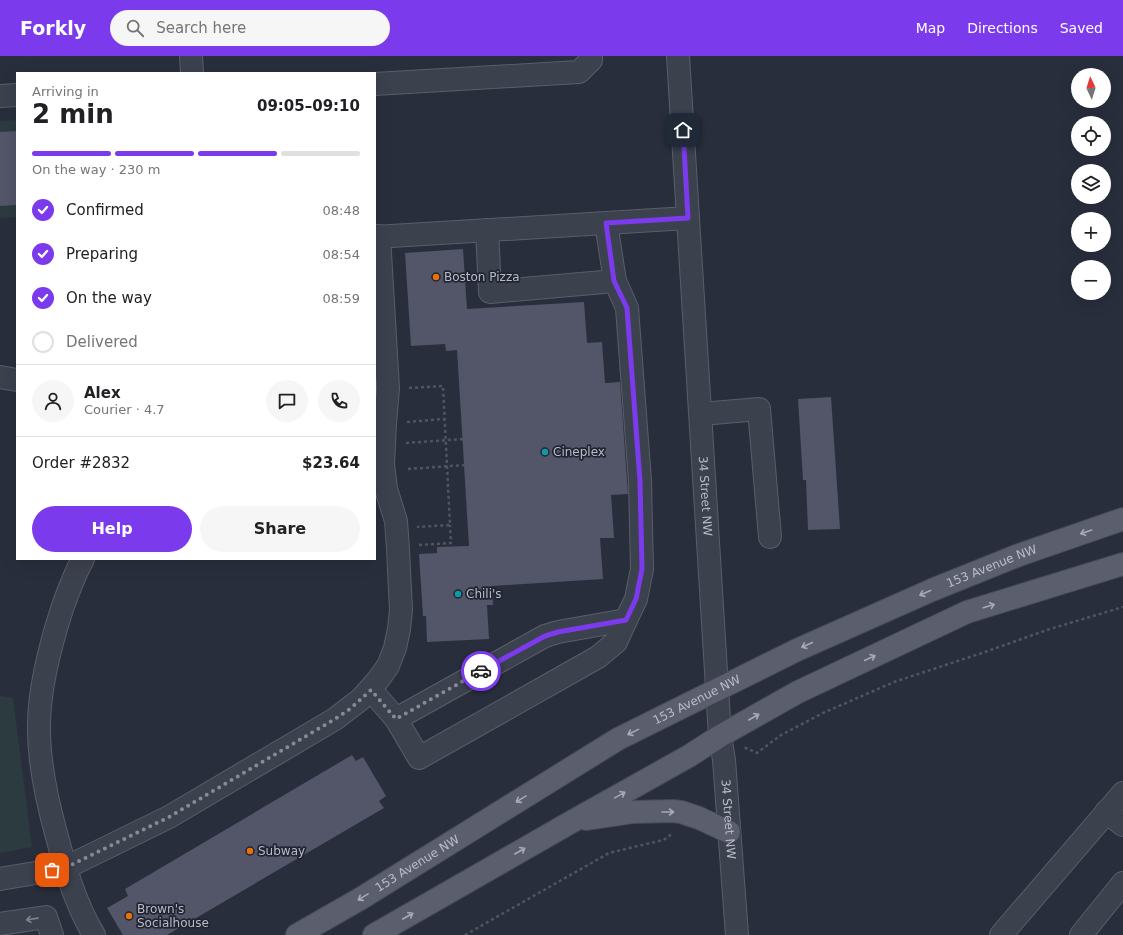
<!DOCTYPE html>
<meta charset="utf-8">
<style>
body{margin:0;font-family:"DejaVu Sans",sans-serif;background:#f6f6f6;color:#202124;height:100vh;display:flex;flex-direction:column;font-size:15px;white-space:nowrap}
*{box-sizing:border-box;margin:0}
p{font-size:13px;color:#757577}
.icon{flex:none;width:22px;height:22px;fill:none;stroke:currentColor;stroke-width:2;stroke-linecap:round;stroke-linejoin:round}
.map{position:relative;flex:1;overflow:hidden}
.sheet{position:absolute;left:16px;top:16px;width:360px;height:488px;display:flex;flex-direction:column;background:#fff;border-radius:0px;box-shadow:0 4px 16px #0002}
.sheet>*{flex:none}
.needle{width:26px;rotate:356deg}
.tools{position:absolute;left:1071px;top:12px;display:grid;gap:8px}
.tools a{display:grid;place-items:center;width:40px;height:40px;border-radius:50%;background:#fff;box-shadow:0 4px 16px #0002;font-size:20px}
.pin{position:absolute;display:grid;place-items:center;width:34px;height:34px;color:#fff;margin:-17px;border-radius:8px;box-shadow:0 2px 6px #0006}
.courier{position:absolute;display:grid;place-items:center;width:40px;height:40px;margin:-20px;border:3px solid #7c3aed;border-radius:50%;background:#fff;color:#222;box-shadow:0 1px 5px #0007}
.headline em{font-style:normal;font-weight:800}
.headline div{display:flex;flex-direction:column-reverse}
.headline{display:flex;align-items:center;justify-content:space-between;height:68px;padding:0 16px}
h1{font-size:26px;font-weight:800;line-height:30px}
.bar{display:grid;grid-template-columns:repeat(4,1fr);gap:6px 4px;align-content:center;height:48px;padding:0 16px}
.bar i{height:5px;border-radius:3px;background:#e0e0e0}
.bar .on{background:#7c3aed}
.bar p{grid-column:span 4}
.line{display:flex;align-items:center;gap:10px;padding:0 16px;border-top:1px solid #e0e0e0}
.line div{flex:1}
.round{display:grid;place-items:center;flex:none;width:42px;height:42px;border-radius:21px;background:#f6f6f6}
ol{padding:0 16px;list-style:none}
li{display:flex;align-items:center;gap:12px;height:44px}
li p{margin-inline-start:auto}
li .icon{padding:4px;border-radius:50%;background:#7c3aed;color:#fff;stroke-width:4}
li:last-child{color:#757577}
li i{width:22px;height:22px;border:2px solid #e0e0e0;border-radius:50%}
.primary-button{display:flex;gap:8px;margin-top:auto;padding:8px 16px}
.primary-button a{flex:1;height:46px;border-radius:24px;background:#7c3aed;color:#fff;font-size:16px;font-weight:800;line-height:46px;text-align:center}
.primary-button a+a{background:#f6f6f6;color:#202124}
header{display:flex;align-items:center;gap:24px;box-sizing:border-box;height:56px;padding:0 20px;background:#7c3aed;color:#fff}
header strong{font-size:19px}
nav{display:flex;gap:22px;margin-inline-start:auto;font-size:14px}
.search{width:280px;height:36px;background:#f6f6f6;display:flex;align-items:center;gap:10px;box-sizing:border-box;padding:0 14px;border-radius:22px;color:#757577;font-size:15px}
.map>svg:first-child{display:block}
.green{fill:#2c3b3f}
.building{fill:#525668}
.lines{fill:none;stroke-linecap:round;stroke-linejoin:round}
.minor-casing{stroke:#5a5e6b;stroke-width:24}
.major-casing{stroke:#464957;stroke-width:24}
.path{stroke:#4b585d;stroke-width:2.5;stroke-dasharray:3 3;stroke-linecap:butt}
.minor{stroke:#3c414e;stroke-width:22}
.major{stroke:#5b5f6d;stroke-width:22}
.oneway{stroke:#a6a9b6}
.oneway2{stroke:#818591}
.done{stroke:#878a97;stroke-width:4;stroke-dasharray:0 7.2}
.route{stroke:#7c3aed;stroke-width:5}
.food-dot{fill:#e8710a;stroke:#212533;stroke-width:1.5}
.culture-dot{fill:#0f9aa8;stroke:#212533;stroke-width:1.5}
.labels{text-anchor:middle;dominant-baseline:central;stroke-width:3.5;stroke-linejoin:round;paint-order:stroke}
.poi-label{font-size:12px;fill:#b9bcc8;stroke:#212533;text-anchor:start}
.street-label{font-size:12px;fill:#b9bcc8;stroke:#212533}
</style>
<header>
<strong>Forkly</strong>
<div class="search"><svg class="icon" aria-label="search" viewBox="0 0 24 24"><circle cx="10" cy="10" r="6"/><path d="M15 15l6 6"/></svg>Search here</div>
<nav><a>Map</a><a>Directions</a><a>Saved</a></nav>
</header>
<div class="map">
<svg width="1123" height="879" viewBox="0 0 1123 879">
<rect width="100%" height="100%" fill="#292e3d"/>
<!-- green -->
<path class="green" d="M 17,64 L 17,161 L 0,162 L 0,65 Z
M 0,640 L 13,642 L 32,791 L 0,797 Z"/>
<!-- building -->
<path class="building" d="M 17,75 L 17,149 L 0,150 L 0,76 Z
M 463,193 L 467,253 L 584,246 L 587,287 L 602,286 L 605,327 L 620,326 L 628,438 L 611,439 L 614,482 L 600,482 L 603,523 L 492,530 L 493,549 L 487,549 L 489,583 L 427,586 L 426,560 L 423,560 L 419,498 L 437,497 L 437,491 L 469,490 L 457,294 L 446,295 L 445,288 L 411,290 L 405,197 Z
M 831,341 L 840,473 L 808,474 L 806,424 L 803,424 L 798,343 Z
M 352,699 L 356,705 L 363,701 L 386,740 L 379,745 L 384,752 L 167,879 L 123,879 L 107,852 L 128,840 L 125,833 Z"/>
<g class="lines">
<!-- minor casing -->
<g class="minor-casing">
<g id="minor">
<path d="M 191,0 L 192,17"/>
<path id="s1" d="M 678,0 L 720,680 L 724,704 L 737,879"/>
<path d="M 375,28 L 579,16 L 591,4 L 591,0"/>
<path d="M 0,40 L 17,39"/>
<path d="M 487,174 L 490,236 L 615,225 L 606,167"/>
<path d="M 379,180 L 388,332 L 385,368"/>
<path d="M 375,181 L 688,162"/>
<path d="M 615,225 L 627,252 L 640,425 L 642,513 L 636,543 L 626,564"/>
<path d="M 0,321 L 17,324"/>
<path d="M 701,358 L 759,353 L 770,481"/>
<path d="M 83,503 C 74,519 68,536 62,553 C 50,590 40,628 39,666 C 38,704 46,741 56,777 C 65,812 75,847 94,879"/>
<path d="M 371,634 L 396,663 L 419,702 L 598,601 L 616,586 L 626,564 L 558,576 L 545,580 L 396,663"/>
<path d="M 1106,756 L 1123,769"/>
<path d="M 0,823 L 65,812 L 169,761 L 335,663 L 361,643 L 378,624 L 388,610 L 395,592 L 399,573 L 401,554 L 398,493 L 396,465 L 386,433 L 383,408 L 385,368 L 375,367"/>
<path d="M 0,868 L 46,861 L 52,879"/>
<path d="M 1001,879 L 1123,737"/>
<path d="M 1081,879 L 1123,827"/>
</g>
</g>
<!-- major casing -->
<g class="major-casing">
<g id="major">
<path d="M 586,763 L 633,756 L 673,755 L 681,756 L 699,762 L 729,776"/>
<path id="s2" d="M 297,879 L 360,843 L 618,683 L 797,594 L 932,534 L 1019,499 L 1123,463"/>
<path d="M 374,879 L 573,765 L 689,700 L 720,680 L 798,636 L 967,556 L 1123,508"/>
</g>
</g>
<!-- path -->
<path class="path" d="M 409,332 L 443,330 L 450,469 L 417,471
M 407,366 L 444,363
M 406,387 L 463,383
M 408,413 L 465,409
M 419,489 L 451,487 L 450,469
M 745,693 L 746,692 L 757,697 L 781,679 L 823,657 L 894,626 L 982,597 L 1050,573 L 1123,551
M 465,879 L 609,797 L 663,784 L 669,781 L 672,776"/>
<!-- minor -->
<use href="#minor" class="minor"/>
<!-- major -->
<use href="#major" class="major"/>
</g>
<!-- one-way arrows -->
<defs><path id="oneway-shaft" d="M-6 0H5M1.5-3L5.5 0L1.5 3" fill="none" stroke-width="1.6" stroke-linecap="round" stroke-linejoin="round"/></defs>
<g class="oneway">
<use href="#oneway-shaft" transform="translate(1086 476) rotate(161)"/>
<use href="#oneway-shaft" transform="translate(925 537) rotate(156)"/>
<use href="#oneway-shaft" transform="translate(989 550) rotate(-17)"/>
<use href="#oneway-shaft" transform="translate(807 589) rotate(156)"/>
<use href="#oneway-shaft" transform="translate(870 602) rotate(-25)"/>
<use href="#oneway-shaft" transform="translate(754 661) rotate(-30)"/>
<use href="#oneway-shaft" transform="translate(633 676) rotate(154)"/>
<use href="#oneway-shaft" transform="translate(620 739) rotate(-29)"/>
<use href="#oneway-shaft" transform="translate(521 743) rotate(148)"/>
<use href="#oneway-shaft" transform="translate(668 756)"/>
<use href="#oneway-shaft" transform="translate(520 795) rotate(-30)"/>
<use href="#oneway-shaft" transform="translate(363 841) rotate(149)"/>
<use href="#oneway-shaft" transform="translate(408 860) rotate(-30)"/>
</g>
<use class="oneway2" href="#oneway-shaft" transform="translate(32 863) rotate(172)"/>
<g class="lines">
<!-- done -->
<path class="done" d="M 52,814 L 65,812 L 169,761 L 335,663 L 350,653 L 371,634 L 396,663 L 481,615"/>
<!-- route -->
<path class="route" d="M 481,615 L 545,580 L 558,576 L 626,564 L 636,543 L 642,513 L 640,425 L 627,252 L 614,225 L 606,167 L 688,162 L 683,74"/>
</g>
<!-- markers -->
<g class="food-dot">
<circle cx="436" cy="221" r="4"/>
<circle cx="250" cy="795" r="4"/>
<circle cx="129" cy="860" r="4"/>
</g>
<g class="culture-dot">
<circle cx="545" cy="396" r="4"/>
<circle cx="458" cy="538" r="4"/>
</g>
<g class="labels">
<!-- poi labels -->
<g class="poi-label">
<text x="444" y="221">Boston Pizza</text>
<text x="553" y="396">Cineplex</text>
<text x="466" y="538">Chili's</text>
<text x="258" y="795">Subway</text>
<text x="137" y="853">Brown's<tspan x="137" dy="14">Socialhouse</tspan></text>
</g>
<!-- street labels -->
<g class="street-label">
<text stroke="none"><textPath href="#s1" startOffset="441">34 Street NW</textPath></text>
<text stroke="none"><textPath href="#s2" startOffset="788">153 Avenue NW</textPath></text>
<text stroke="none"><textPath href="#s2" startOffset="464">153 Avenue NW</textPath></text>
<text stroke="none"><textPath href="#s1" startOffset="765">34 Street NW</textPath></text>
<text stroke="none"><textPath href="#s2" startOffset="140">153 Avenue NW</textPath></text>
</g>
</g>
</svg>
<div class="tools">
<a><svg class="needle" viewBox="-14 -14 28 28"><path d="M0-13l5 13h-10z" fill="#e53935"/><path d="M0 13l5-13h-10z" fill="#757577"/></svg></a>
<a><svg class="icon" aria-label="locate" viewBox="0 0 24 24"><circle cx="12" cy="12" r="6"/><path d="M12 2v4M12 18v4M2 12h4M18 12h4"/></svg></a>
<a><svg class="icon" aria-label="layers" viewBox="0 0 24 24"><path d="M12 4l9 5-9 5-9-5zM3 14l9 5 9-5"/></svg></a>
<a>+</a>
<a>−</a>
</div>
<div class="pin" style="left:52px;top:814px;background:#ea580c"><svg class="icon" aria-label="bag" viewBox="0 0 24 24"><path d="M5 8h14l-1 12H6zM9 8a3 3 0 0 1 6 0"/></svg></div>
<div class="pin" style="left:683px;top:74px;background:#1f2937"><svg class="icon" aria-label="home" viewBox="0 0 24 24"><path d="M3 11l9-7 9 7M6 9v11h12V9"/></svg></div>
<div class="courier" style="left:481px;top:615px"><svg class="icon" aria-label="car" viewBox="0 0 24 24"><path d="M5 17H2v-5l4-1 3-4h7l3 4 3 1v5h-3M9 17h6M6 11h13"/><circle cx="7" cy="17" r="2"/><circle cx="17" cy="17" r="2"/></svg></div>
<section class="sheet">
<div class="headline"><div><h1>2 min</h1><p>Arriving in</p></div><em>09:05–09:10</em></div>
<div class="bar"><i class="on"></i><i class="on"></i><i class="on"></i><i></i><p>On the way · 230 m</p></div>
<ol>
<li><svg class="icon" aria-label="check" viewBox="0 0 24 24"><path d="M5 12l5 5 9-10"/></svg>Confirmed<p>08:48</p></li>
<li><svg class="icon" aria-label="check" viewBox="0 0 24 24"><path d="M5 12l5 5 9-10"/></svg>Preparing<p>08:54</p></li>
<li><svg class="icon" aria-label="check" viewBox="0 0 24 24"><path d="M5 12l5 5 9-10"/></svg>On the way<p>08:59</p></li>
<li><i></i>Delivered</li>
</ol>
<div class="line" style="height:72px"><a class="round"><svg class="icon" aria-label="person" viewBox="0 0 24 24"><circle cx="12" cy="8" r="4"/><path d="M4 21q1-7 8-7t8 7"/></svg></a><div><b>Alex</b><p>Courier · 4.7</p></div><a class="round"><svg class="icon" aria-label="chat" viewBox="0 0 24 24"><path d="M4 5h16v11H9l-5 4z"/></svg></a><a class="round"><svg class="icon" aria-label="phone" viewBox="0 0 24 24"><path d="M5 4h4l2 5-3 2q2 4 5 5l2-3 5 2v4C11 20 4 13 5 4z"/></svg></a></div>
<div class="line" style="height:52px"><div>Order #2832</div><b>$23.64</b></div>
<div class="primary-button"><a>Help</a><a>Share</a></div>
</section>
</div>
